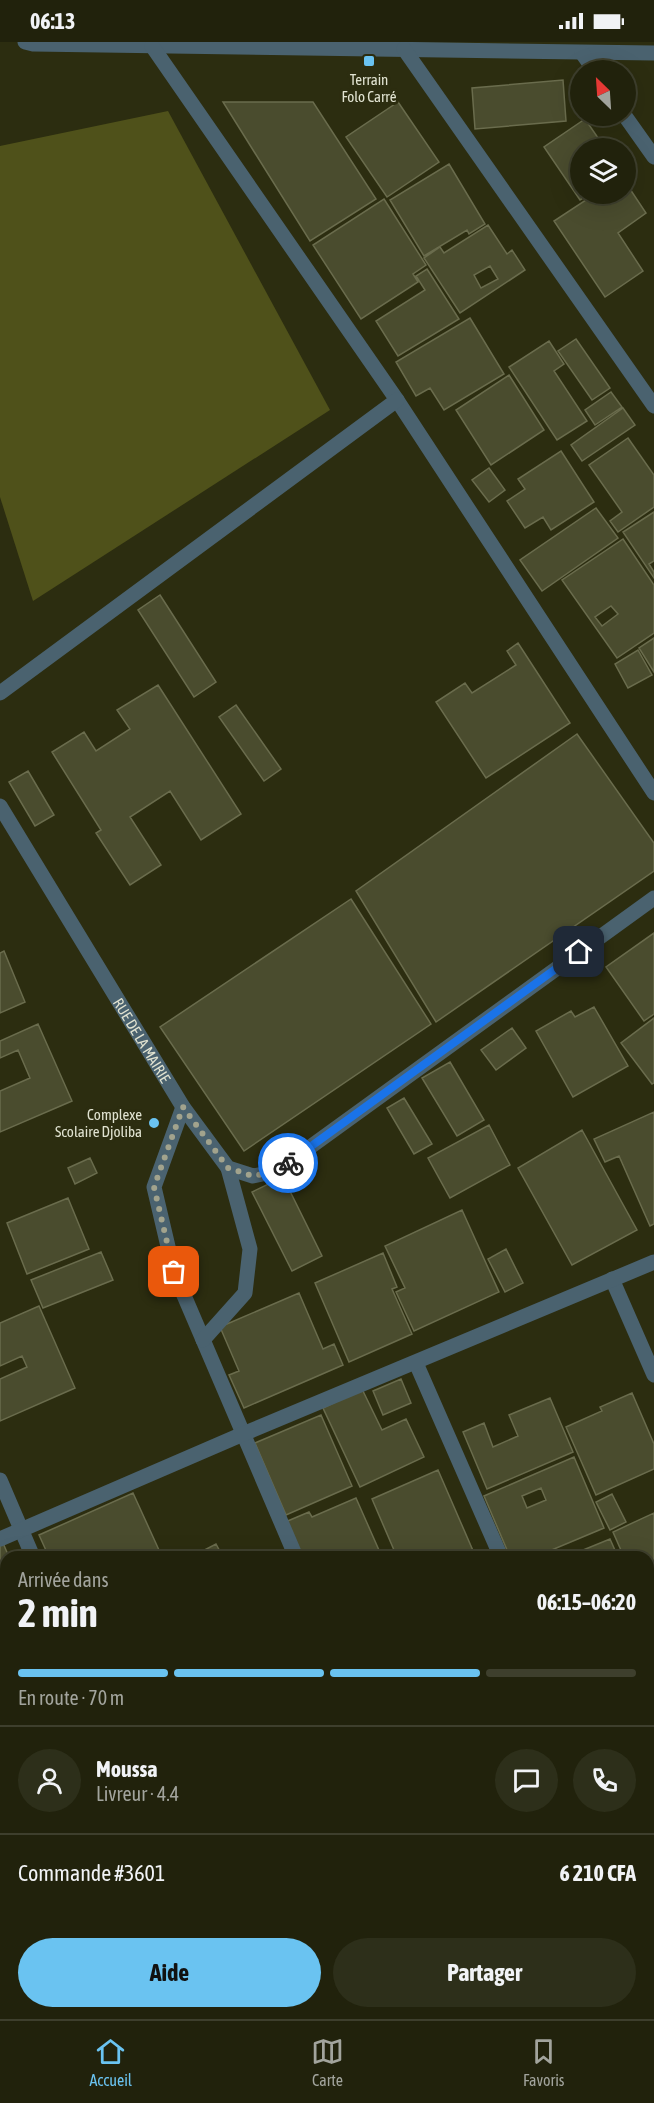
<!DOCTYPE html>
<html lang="fr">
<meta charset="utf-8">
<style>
body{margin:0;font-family:"Asap Condensed",sans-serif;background:#2d2f1a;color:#f1f3f6;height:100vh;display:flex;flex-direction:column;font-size:22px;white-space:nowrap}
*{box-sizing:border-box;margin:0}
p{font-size:20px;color:#a2a49d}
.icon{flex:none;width:33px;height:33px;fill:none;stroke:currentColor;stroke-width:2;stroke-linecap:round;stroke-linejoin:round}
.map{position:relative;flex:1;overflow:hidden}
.drawer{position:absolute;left:0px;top:1509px;width:654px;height:468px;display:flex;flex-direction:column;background:#21220c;border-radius:18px 18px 0 0;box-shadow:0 6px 24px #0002,0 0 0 2px #3e3f2d}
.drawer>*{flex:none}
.needle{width:39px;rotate:335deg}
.tools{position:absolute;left:570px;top:18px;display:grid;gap:12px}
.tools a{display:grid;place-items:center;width:66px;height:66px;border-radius:50%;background:#21220c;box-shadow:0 6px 24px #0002,0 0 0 2px #3e3f2d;font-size:30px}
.pin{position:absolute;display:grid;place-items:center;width:51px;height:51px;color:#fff;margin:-26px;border-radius:12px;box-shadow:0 3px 9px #0006}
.courier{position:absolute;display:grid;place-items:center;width:60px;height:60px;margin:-30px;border:4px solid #1a73e8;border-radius:50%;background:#fff;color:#222;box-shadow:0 2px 8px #0007}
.headline em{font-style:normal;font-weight:700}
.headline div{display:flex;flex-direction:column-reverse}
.headline{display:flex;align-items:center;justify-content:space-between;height:102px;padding:0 18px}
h1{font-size:39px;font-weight:700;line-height:45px}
.bar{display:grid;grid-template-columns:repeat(4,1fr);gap:9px 6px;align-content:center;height:72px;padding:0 18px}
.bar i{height:8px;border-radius:4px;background:#3e3f2d}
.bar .selected{background:#6ac3f1}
.bar p{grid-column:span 4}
.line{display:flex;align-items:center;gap:15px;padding:0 18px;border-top:2px solid #3e3f2d}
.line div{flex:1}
.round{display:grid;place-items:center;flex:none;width:63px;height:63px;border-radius:32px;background:#2d2f1a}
.cta{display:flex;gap:12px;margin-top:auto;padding:12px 18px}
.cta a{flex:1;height:69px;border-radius:36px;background:#6ac3f1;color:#111;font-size:24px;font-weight:700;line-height:69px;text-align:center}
.cta a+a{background:#2d2f1a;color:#f1f3f6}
.status{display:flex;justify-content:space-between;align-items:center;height:42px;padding:0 30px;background:#21220c;direction:ltr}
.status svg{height:16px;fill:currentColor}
.tabs{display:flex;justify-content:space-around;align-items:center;height:84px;border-top:2px solid #3e3f2d;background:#21220c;font-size:16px;color:#a2a49d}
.tabs a{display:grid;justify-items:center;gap:3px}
.tabs .selected{color:#6ac3f1}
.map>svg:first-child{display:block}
.green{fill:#4f511a}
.building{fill:#4a4c2e;stroke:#6a6c4d;stroke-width:1.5;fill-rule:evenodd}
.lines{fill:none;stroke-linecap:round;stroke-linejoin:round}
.minor{stroke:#4a626f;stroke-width:15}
.done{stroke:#a2a38d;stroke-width:6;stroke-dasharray:0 10.8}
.route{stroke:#1a73e8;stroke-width:8}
.poi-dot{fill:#6ac3f1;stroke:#2c2d10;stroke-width:2}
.labels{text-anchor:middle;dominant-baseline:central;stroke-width:6;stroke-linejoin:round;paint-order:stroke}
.poi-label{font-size:15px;fill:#e1e3d1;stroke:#2c2d10}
.street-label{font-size:15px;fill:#e1e3d1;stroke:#2c2d10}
</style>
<div class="status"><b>06:13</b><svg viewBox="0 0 49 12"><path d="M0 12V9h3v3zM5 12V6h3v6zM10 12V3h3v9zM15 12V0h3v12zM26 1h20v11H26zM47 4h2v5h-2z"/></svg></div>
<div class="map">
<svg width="654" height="1977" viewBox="0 0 654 1977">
<rect width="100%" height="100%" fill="#2c2d10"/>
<!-- green -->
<path class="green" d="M 168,69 L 330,368 L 33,559 L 0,455 L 0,104 Z"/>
<!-- building -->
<path class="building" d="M 563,38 L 566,79 L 475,87 L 472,46 Z
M 223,60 L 313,60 L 376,157 L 310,199 Z
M 398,60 L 439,120 L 387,155 L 346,95 Z
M 585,77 L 605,106 L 580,106 L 580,152 L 590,152 L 580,158 L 544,105 Z
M 449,122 L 485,182 L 469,192 L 467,188 L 424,214 L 390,158 Z
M 626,141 L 646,171 L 618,191 L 643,229 L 605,255 L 554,179 L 595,152 L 626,152 Z
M 384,157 L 426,223 L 413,232 L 418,240 L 361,277 L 313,203 Z
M 488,183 L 507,212 L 512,208 L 525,228 L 460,271 L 424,216 L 440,205 L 444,211 ZM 490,224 L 498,237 L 481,246 L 474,233 Z
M 427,227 L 459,277 L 398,314 L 376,279 L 425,248 L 416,234 Z
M 470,276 L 504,332 L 444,368 L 430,346 L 416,354 L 396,320 Z
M 576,297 L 610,346 L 592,358 L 558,309 Z
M 549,299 L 564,322 L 554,329 L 587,379 L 557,398 L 509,325 Z
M 509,333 L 544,388 L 491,423 L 456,368 Z
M 611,350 L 622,365 L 595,383 L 585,368 Z
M 623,366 L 635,383 L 582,419 L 571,403 Z
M 628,396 L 654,433 L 654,465 L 618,490 L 610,479 L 622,470 L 589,423 Z
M 561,409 L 594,460 L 551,488 L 543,475 L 525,486 L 507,459 L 525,447 L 518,437 Z
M 489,426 L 505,448 L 489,460 L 472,438 Z
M 596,466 L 618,496 L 542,549 L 520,518 Z
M 654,470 L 654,519 L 649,522 L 654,530 L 654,536 L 623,490 Z
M 623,497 L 654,543 L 654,591 L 617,616 L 562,538 ZM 611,564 L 618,572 L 602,584 L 595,575 Z
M 160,553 L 216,640 L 194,655 L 138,568 Z
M 654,596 L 654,630 L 639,606 Z
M 518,601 L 570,681 L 486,736 L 436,660 L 465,641 L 472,651 L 516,623 L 507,609 Z
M 638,608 L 652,633 L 628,646 L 615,622 Z
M 158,643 L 241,772 L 201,798 L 170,749 L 130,775 L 161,823 L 130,843 L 96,791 L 101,788 L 52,710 L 84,690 L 96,709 L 130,687 L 117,668 Z
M 236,663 L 281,727 L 264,739 L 219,675 Z
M 577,692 L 654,801 L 654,829 L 436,980 L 356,849 Z
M 28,729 L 54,773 L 35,784 L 9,740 Z
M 351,857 L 431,982 L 244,1109 L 160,985 Z
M 654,891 L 654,972 L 644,979 L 606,925 Z
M 4,909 L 25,960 L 0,971 L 0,911 Z
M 594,965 L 628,1024 L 573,1055 L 536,989 L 571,969 L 575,975 Z
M 654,976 L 654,1041 L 652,1042 L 621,1001 Z
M 38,982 L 72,1059 L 0,1090 L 0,1049 L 30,1036 L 18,1008 L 0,1016 L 0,999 Z
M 512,986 L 526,1006 L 496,1028 L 481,1008 Z
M 450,1020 L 484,1078 L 457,1094 L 422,1036 Z
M 404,1056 L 432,1102 L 414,1112 L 387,1066 Z
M 654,1070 L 654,1182 L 650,1184 L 619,1114 L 605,1120 L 594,1097 Z
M 489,1083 L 510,1123 L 450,1156 L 428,1116 Z
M 582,1088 L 637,1188 L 572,1223 L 518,1126 Z
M 90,1116 L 97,1131 L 75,1142 L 68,1126 Z
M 283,1135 L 322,1214 L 292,1229 L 252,1150 Z
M 68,1156 L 89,1207 L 27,1232 L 7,1181 Z
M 462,1168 L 499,1250 L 414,1289 L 396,1250 L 405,1246 L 385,1204 Z
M 506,1207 L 523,1241 L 505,1250 L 488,1217 Z
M 101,1210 L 113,1238 L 43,1266 L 31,1238 Z
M 383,1211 L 397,1245 L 392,1247 L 412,1292 L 349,1320 L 315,1241 Z
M 299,1251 L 323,1307 L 334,1302 L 343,1323 L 244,1366 L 229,1333 L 239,1329 L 220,1285 Z
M 39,1264 L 75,1346 L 0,1379 L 0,1337 L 27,1325 L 22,1314 L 0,1324 L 0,1281 Z
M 401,1337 L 411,1361 L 383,1373 L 373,1349 Z
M 362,1347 L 382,1388 L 406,1377 L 424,1415 L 360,1445 L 323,1366 Z
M 632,1351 L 654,1402 L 654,1427 L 596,1453 L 566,1385 L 602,1369 L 600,1365 Z
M 550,1356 L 573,1410 L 487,1447 L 463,1390 L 484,1381 L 493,1405 L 518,1394 L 509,1373 Z
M 321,1373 L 352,1444 L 286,1473 L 255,1401 Z
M 574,1415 L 604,1486 L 535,1515 L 510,1515 L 484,1454 ZM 541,1446 L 546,1458 L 527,1466 L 522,1454 Z
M 438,1428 L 474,1511 L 466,1515 L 397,1515 L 372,1457 Z
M 133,1451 L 159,1508 L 143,1515 L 49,1515 L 39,1493 Z
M 612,1452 L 626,1480 L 610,1488 L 596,1460 Z
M 356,1456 L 382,1515 L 298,1515 L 283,1481 L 309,1470 L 312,1475 Z
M 654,1471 L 654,1548 L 648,1550 L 648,1515 L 624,1515 L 613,1490 Z
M 610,1497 L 618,1515 L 566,1515 Z
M 3,1501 L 9,1515 L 6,1515 L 6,1591 L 0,1594 L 0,1502 Z
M 216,1502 L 223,1515 L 191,1515 Z
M 6,1700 L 6,1745 L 0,1732 L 0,1703 Z
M 654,1724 L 654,1745 L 648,1737 L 648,1727 Z
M 654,1763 L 654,1806 L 648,1809 L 648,1766 Z
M 6,1820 L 6,1883 L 0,1885 L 0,1823 Z
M 6,1897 L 6,1945 L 0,1932 L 0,1900 Z
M 6,1951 L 6,1971 L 38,1971 L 25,1977 L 0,1977 L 0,1954 Z"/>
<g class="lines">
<!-- minor -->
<g class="minor">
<path d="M 25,0 L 33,2 L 654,11"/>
<path d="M 152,4 L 397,358 L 654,751"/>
<path d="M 404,7 L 654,364"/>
<path d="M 582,11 L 594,28"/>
<path d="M 625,74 L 654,115"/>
<path d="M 0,651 L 397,358"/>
<path id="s1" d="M 0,764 L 183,1065 L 228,1126 L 253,1134 L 277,1129 L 654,856"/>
<path d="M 183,1065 L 154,1145 L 174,1230 L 296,1515"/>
<path d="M 612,1237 L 654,1333"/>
<path d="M 203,1298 L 245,1251 L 250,1207 L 228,1126"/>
<path d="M 416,1321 L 501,1515"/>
<path d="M 0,1438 L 33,1515"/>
<path d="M 0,1497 L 243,1392 L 654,1220"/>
<path d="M 648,1637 L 654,1635"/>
<path d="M 648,1860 L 654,1874"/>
<path d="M 648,1924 L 654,1922"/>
<path d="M 231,1971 L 234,1977"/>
<path d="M 528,1977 L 542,1971"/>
</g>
</g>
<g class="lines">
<!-- done -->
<path class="done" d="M 174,1230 L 154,1145 L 183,1065 L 228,1126 L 253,1134 L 277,1129 L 288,1121"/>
<!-- route -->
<path class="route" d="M 288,1121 L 579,910"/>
</g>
<!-- markers -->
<g class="poi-dot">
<rect x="363" y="13" width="12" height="12" rx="3"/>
<circle cx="154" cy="1081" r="6"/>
</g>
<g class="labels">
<!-- poi labels -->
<g class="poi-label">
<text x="369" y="37">Terrain<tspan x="369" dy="17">Folo Carré</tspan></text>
<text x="142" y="1072" text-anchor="end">Complexe<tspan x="142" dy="17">Scolaire Djoliba</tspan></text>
</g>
<!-- street labels -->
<g class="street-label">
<text stroke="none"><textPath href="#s1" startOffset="274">RUE DE LA MAIRIE</textPath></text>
</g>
</g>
</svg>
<div class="tools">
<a><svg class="needle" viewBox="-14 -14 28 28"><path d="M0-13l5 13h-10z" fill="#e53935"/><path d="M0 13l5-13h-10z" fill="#a2a49d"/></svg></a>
<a><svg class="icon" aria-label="layers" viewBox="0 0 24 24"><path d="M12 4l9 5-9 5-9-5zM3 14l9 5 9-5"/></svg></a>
</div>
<div class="pin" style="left:174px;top:1230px;background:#ea580c"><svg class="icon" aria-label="bag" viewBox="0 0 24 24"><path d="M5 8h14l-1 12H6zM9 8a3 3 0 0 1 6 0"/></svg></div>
<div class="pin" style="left:579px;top:910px;background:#1f2937"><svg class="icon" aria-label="home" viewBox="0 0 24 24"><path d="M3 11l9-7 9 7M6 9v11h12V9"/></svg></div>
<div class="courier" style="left:288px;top:1121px"><svg class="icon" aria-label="bike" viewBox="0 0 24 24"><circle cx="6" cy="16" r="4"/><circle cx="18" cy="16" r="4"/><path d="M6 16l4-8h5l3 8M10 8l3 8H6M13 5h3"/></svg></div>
<section class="drawer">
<div class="headline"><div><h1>2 min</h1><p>Arrivée dans</p></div><em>06:15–06:20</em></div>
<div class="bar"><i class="selected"></i><i class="selected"></i><i class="selected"></i><i></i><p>En route · 70 m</p></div>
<div class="line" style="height:108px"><a class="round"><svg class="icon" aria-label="person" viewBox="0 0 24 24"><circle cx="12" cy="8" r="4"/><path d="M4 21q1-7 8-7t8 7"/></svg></a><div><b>Moussa</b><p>Livreur · 4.4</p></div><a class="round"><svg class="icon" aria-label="chat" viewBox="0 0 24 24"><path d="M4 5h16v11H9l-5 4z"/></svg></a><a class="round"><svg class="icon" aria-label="phone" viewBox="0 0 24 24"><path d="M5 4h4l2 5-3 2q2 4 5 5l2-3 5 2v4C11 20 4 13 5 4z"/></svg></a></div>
<div class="line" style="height:78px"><div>Commande #3601</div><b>6 210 CFA</b></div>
<div class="cta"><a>Aide</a><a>Partager</a></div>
</section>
</div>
<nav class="tabs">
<a class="selected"><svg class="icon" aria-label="home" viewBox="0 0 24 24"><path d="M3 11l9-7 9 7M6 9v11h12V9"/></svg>Accueil</a>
<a><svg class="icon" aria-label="map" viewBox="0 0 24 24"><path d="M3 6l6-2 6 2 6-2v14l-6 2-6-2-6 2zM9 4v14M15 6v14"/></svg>Carte</a>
<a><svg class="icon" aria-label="saved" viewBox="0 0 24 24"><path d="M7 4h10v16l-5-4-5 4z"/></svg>Favoris</a>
</nav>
